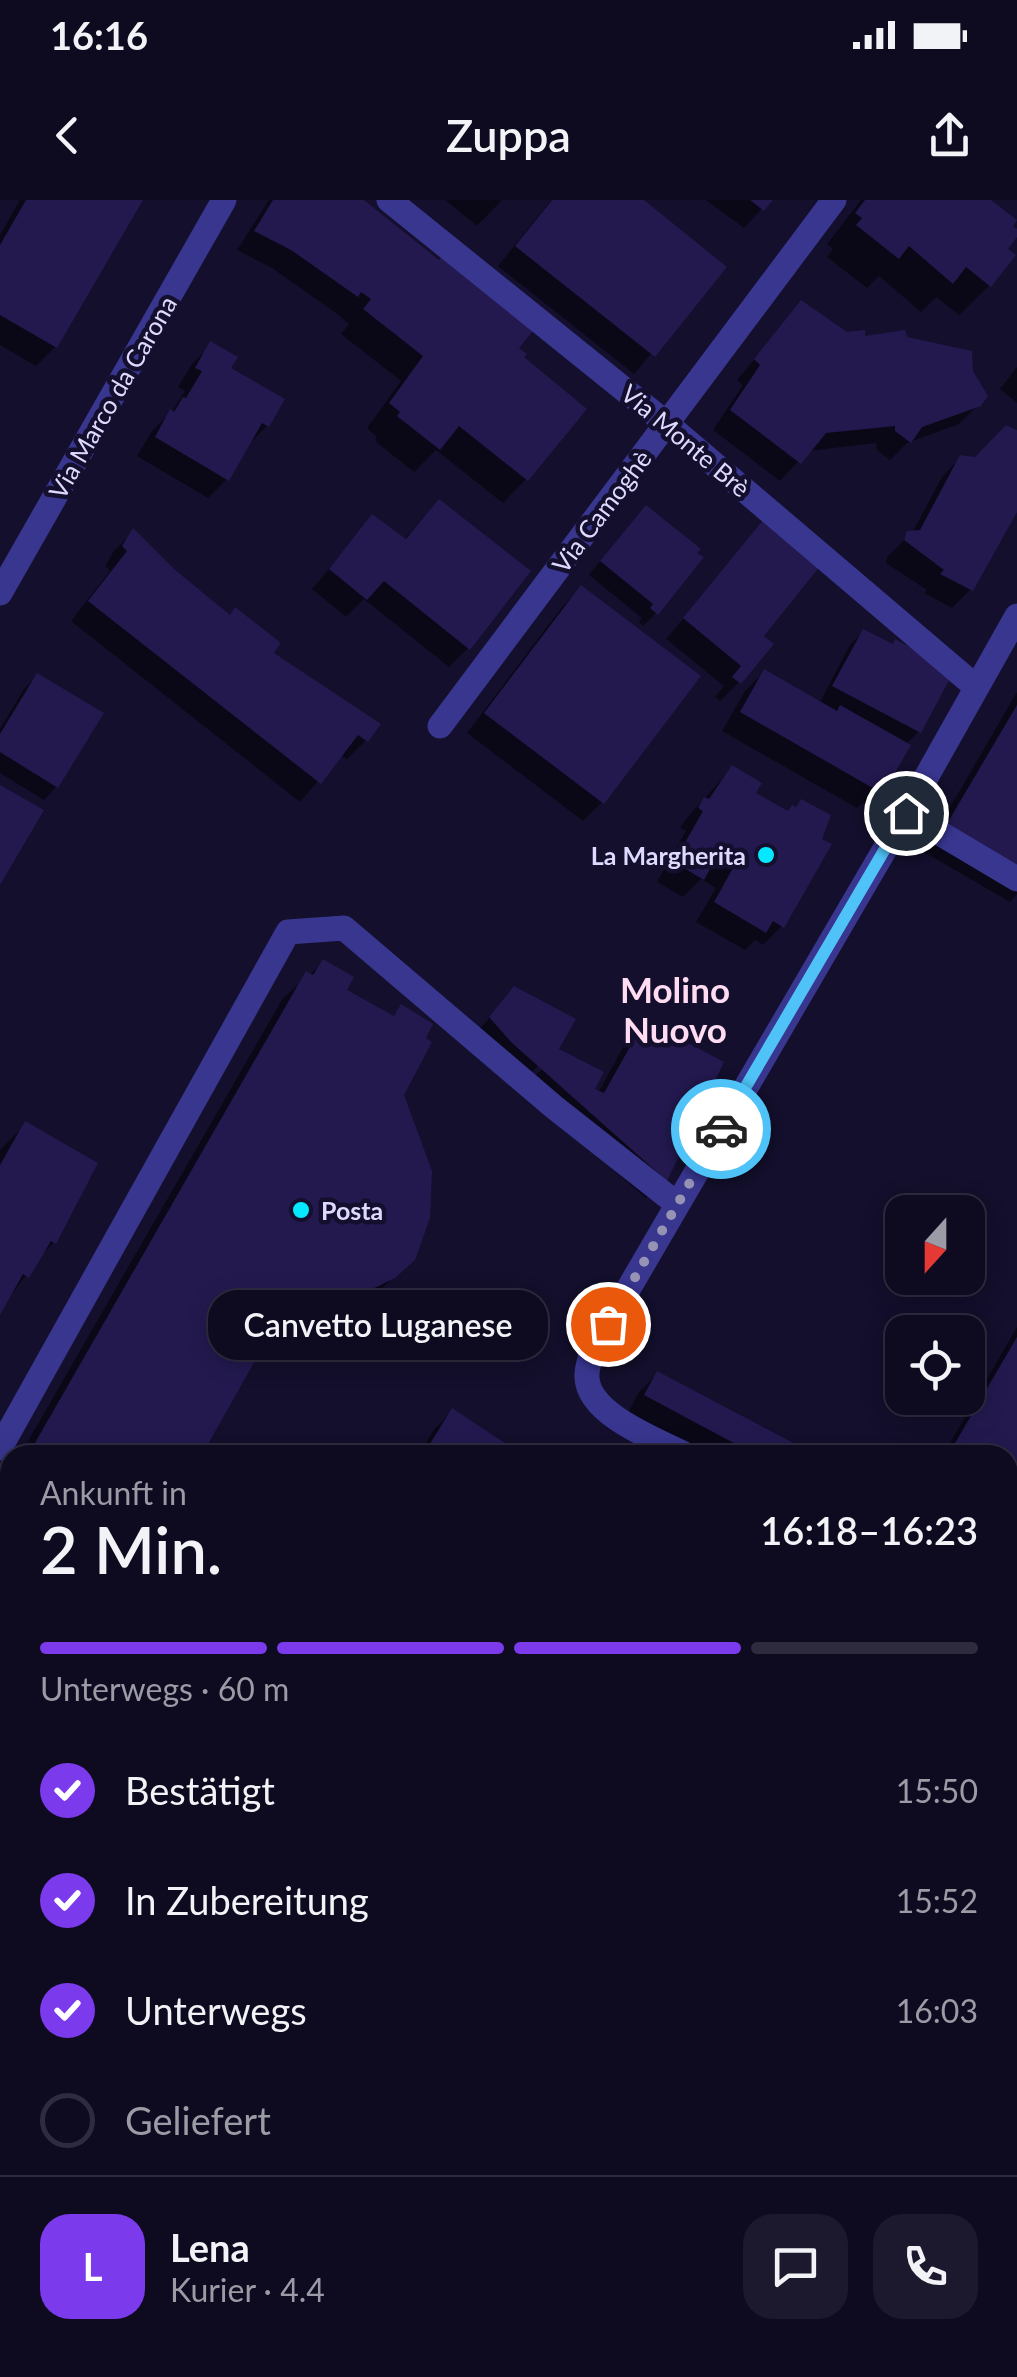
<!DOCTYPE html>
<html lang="de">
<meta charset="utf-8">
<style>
body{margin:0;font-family:Lato,sans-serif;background:#1c192e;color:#f1f3f6;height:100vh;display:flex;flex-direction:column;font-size:38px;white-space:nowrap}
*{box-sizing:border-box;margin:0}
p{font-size:32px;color:#9b9ba5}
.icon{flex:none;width:55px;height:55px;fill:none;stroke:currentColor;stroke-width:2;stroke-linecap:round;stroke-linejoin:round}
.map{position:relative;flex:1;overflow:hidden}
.drawer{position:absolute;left:0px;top:1245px;width:1018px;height:932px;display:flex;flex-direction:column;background:#0e0b21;border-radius:30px 30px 0 0;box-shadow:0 5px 25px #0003,0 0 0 2px #2e2b3f}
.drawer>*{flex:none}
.needle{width:65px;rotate:201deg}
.buttons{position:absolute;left:885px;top:995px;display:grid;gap:20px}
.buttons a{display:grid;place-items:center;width:100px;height:100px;border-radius:20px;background:#0e0b21;box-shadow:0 5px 25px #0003,0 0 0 2px #2e2b3f;font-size:50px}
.pin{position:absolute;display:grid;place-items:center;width:85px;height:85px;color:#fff;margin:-42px;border:5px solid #fff;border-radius:50%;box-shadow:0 2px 10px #0007}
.courier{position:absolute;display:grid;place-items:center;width:100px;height:100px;margin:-50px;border:8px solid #4fc3f7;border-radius:50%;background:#fff;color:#222;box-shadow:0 2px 12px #0007}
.bubble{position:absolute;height:70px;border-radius:30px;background:#0e0b21;box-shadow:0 5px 25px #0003,0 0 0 2px #2e2b3f;font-size:32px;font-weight:600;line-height:70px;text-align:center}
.headline em{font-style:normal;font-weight:600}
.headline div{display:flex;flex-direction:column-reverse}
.headline{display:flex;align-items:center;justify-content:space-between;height:170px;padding:0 40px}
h1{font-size:65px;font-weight:600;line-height:75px}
.bar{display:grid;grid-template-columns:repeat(4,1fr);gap:15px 10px;align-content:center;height:120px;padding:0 40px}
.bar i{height:12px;border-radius:8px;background:#2e2b3f}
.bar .current{background:#7c3aed}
.bar p{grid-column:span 4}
.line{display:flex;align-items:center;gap:25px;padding:0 40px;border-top:2px solid #2e2b3f}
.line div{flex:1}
.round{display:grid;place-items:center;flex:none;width:105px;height:105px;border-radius:30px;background:#1c192e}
ol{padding:0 40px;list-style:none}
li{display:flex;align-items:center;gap:30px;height:110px}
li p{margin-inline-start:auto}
li .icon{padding:10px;border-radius:50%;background:#7c3aed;color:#fff;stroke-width:4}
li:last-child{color:#9b9ba5}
li i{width:55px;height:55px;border:5px solid #2e2b3f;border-radius:50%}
.status{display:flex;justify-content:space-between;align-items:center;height:70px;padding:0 50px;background:#0e0b21;direction:ltr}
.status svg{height:28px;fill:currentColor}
header{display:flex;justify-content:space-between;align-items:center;height:130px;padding:0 40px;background:#0e0b21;font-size:45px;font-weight:600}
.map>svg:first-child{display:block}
.shadow{fill:#0007}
.building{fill:#23194f}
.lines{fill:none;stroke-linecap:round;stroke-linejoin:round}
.minor{stroke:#38368f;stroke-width:25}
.major{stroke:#c361ff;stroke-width:25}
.done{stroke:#9793b5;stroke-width:10;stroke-dasharray:0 18}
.route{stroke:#4fc3f7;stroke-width:12}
.poi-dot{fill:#06e8ff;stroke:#130f2c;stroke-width:4}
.labels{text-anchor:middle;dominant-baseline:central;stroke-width:9;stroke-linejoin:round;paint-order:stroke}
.street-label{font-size:25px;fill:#dedaff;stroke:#130f2c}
.poi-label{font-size:25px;font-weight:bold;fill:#dedaff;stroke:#130f2c;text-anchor:end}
.district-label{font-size:35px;font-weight:bold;fill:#ffdcf2;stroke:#130f2c}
</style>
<div class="status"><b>16:16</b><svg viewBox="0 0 49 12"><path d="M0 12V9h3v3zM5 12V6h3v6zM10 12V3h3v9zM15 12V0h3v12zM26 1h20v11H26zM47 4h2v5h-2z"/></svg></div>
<header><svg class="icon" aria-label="back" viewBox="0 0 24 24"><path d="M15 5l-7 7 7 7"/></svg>Zuppa<svg class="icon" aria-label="share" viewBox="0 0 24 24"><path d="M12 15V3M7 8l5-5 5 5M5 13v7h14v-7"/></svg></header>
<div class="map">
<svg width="1017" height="2177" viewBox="0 0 1017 2177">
<rect width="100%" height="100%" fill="#130f2c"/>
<!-- shadow -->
<path class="shadow" d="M 20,0 L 140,0 L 55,147 L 36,166 L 0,145 L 0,35 Z
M 269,0 L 360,0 L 516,148 L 526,279 L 503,303 L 436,250 L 414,272 L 375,241 L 377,237 L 367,228 L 401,181 L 341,134 L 349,124 L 340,116 L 272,68 L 237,50 Z
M 445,0 L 502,0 L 477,26 Z
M 551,0 L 641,0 L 724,67 L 634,174 L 498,66 Z
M 706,0 L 770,0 L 744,28 Z
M 861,0 L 987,0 L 1017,33 L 1004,50 L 990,85 L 959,115 L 936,97 L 921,112 L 879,76 L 867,88 L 827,57 L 833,49 L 827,44 Z
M 802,103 L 846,135 L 905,139 L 979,204 L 959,224 L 907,243 L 890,260 L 877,250 L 876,243 L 808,251 L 780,281 L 713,230 L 743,185 L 737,180 Z
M 211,145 L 267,226 L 248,245 L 227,279 L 208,298 L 137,256 L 152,231 L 173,210 L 185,191 L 178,187 L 192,164 Z
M 1017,167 L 1017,203 L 1000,189 Z
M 1017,233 L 1017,307 L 971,389 L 952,408 L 924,393 L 927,390 L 886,363 L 887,357 L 912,333 L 942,277 L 961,257 L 976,259 Z
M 439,302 L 528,372 L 468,448 L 449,467 L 364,399 L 346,417 L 312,389 L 373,318 L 404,340 Z
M 633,321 L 656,413 L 643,426 L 639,422 L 642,418 L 589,375 Z
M 764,322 L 761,437 L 739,482 L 720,501 L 715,497 L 724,486 L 666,439 Z
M 133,332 L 172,370 L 366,540 L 347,559 L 340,555 L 300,602 L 71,421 L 110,371 L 105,366 L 114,351 Z
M 581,388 L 602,602 L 583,621 L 467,533 L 562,407 Z
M 863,432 L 918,532 L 905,545 L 885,586 L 866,605 L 862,603 L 857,608 L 722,531 L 745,491 L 764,472 L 819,504 L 850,445 Z
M 37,476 L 56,587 L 44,600 L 0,573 L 0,529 L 24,489 Z
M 1017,492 L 1017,694 L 1010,702 L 924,652 Z
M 732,568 L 752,594 L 787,614 L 801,602 L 782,726 L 763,745 L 755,740 L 745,750 L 696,722 L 716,688 L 701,679 L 683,697 L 657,682 L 686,631 L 680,628 L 686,619 Z
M 324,762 L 343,791 L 392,818 L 402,808 L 401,895 L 413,1059 L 368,1102 L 334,1118 L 307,1120 L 306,1113 L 280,1112 L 199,1255 L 20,1255 L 283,798 Z
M 514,789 L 557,847 L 587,899 L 598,893 L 626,842 L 645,823 L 665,980 L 646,998 L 566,929 L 535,876 L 545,866 L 538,866 L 525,879 L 478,831 Z
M 26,924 L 54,1042 L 38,1059 L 0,1110 L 0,950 Z
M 1017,1127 L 1017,1261 L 1008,1278 L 1008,1255 L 943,1255 Z
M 657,1174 L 810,1255 L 702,1255 L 627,1215 L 638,1193 Z
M 452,1211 L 518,1255 L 418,1255 L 434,1230 Z
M 10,1273 L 10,1329 L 0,1324 L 0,1291 Z
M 0,1416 L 10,1422 L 10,1571 L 0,1581 Z
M 1008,1478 L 1017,1484 L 1017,1935 L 1008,1948 Z
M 9,1705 L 10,1806 L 1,1815 L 0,1714 Z
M 1017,2144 L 1017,2177 L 1005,2177 L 998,2173 L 1001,2168 L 1008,2168 L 1008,2158 Z
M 107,2168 L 217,2168 L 212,2177 L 101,2177 Z
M 285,2168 L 324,2168 L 341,2177 L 277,2177 Z
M 634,2168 L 906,2168 L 923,2177 L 628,2177 Z"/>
<!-- building -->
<path class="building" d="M 26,0 L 143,0 L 57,148 L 0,115 L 0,45 Z
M 273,0 L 364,0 L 439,60 L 445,52 L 541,121 L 519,148 L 527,154 L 524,157 L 587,209 L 528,281 L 459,226 L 440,250 L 397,216 L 400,212 L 389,203 L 423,156 L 363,109 L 371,99 L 361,92 L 358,97 L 291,50 L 254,31 Z
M 552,0 L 644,0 L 727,67 L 655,157 L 515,46 Z
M 750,0 L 773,0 L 764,11 Z
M 865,0 L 991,0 L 1017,20 L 1013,26 L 1017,29 L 1017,37 L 1008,49 L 1016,55 L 991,87 L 966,67 L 953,84 L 909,46 L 899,59 L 856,25 L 862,18 L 855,13 Z
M 801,100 L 847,132 L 865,130 L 865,136 L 905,130 L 907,137 L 972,151 L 973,171 L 988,196 L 981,206 L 922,227 L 911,243 L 895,231 L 895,226 L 826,233 L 801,264 L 730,210 L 760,165 L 754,159 Z
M 210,141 L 238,157 L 231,168 L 285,199 L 269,227 L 262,223 L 229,281 L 155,237 L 170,209 L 174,212 L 183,197 L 186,198 L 202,171 L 195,168 Z
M 1006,225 L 1017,230 L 1017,312 L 973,391 L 940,374 L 944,370 L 904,340 L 907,331 L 920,330 L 960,255 L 975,257 Z
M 439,299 L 531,371 L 470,450 L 384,381 L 367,400 L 329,369 L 372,314 L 406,339 Z
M 646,305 L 701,349 L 697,353 L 704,357 L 658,415 L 650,408 L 653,404 L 600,361 Z
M 764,319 L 821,365 L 764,436 L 774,444 L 741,484 L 732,477 L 741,466 L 683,418 Z
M 133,328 L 174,369 L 230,415 L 235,407 L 281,443 L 274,453 L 381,524 L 368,542 L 358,535 L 321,584 L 88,401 L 127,351 L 122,346 Z
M 581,385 L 701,476 L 604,604 L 484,513 Z
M 863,429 L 893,444 L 895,439 L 954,471 L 921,533 L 832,486 Z
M 764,469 L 837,511 L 840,505 L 911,545 L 887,587 L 882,585 L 878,591 L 740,512 Z
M 37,473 L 104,513 L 58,588 L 0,552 L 0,534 Z
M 1017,505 L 1017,669 L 945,627 Z
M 732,565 L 762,583 L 756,593 L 788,611 L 792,605 L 796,607 L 801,599 L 831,615 L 822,639 L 832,644 L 784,728 L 773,721 L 766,733 L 714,702 L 733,668 L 716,658 L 704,680 L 674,662 L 703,611 L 698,608 L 704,597 L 709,599 Z
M 0,585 L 44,610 L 0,685 Z
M 323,759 L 354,777 L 347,790 L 394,816 L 401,804 L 433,824 L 426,838 L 432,842 L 404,895 L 432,971 L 430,1018 L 415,1060 L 395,1078 L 360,1095 L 330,1097 L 329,1090 L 296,1088 L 202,1255 L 28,1255 L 306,771 L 313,775 Z
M 514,786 L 576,819 L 559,849 L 604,872 L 595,889 L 604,893 L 645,820 L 724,862 L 667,981 L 511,842 L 489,817 Z
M 25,921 L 98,963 L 56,1044 L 51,1041 L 29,1078 L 23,1074 L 0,1115 L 0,965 Z
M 1017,1137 L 1017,1266 L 1008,1283 L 1008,1255 L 948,1255 Z
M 657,1171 L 816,1255 L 756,1255 L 644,1195 Z
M 452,1208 L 523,1255 L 429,1255 L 425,1252 Z
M 0,1413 L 10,1419 L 10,1551 L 0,1545 Z
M 1008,1475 L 1017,1481 L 1015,1944 L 1008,1940 Z
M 10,1699 L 10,1800 L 0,1794 L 0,1716 Z
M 0,1866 L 10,1872 L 10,1924 L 0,1942 Z
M 1008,2086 L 1017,2092 L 1017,2134 L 1008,2151 Z
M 112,2168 L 220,2168 L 215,2177 L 107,2177 Z
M 289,2168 L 329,2168 L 346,2177 L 283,2177 Z
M 647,2168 L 724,2168 L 719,2177 L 695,2177 L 683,2170 L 679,2177 L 663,2177 Z
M 724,2168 L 911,2168 L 928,2177 L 744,2177 Z"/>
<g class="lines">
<!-- minor -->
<path class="minor" d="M 389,0 L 667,224 L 976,487
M 0,393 L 224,0
M 440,526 L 834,0
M 906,613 L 1017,679
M 0,1248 L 288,732 L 344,728 L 554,907 L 677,1004
M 686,1255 C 657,1240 589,1215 587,1178 C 586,1170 590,1161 591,1153 L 906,613 L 1017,416
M 0,1330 L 10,1336
M 1008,1422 L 1017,1427
M 0,1630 L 10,1636
M 969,2168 L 987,2177
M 14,2177 L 19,2168"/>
<!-- major -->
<path class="major" d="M 1008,1338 L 1017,1322
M 516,2177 L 521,2168"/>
</g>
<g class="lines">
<!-- done -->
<path class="done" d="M 608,1124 L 721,929"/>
<!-- route -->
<path class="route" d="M 721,929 L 906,613"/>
</g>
<!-- markers -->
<g class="poi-dot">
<circle cx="766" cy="655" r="10"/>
<circle cx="301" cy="1010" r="10"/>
</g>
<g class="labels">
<!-- street labels -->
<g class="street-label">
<text transform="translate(112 197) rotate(-60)">Via Marco da Carona</text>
<text transform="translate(686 240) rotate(40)">Via Monte Brè</text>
<text transform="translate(601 311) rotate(-53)">Via Camoghè</text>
</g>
<!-- poi labels -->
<g class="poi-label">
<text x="746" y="655">La Margherita</text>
<text x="321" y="1010" text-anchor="start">Posta</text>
</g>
<!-- district labels -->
<g class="district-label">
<text x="675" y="789">Molino<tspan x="675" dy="40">Nuovo</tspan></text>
</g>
</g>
</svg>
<div class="buttons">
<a><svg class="needle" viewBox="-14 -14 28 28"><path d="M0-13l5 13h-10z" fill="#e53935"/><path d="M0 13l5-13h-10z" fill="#9b9ba5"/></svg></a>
<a><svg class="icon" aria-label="locate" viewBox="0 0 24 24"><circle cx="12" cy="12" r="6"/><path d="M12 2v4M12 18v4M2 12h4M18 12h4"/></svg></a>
</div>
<div class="pin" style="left:608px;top:1124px;background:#ea580c"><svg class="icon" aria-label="bag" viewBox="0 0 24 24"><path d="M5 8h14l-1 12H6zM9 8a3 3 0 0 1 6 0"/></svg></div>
<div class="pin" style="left:906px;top:613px;background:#1f2937"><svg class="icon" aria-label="home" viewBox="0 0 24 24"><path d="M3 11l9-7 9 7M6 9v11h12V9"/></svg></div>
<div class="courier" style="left:721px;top:929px"><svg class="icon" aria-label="car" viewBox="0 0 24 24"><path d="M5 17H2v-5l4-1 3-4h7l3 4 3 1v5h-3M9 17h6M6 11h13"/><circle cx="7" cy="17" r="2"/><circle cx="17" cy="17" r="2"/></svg></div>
<div class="bubble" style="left:208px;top:1090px;width:340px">Canvetto Luganese</div>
<section class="drawer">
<div class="headline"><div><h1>2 Min.</h1><p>Ankunft in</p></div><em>16:18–16:23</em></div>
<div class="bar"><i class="current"></i><i class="current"></i><i class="current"></i><i></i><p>Unterwegs · 60 m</p></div>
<ol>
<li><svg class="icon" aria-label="check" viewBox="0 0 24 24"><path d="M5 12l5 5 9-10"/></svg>Bestätigt<p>15:50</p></li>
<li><svg class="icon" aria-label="check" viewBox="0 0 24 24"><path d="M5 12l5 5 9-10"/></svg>In Zubereitung<p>15:52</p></li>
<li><svg class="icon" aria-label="check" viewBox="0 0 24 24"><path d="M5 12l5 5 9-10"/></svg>Unterwegs<p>16:03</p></li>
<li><i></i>Geliefert</li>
</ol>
<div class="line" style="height:180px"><b class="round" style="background:#7c3aed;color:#fff">L</b><div><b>Lena</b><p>Kurier · 4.4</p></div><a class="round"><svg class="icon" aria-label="chat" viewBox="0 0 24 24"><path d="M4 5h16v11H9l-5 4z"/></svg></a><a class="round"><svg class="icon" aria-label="phone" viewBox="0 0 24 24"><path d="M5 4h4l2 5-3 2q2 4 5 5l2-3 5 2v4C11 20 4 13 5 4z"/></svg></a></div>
</section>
</div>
